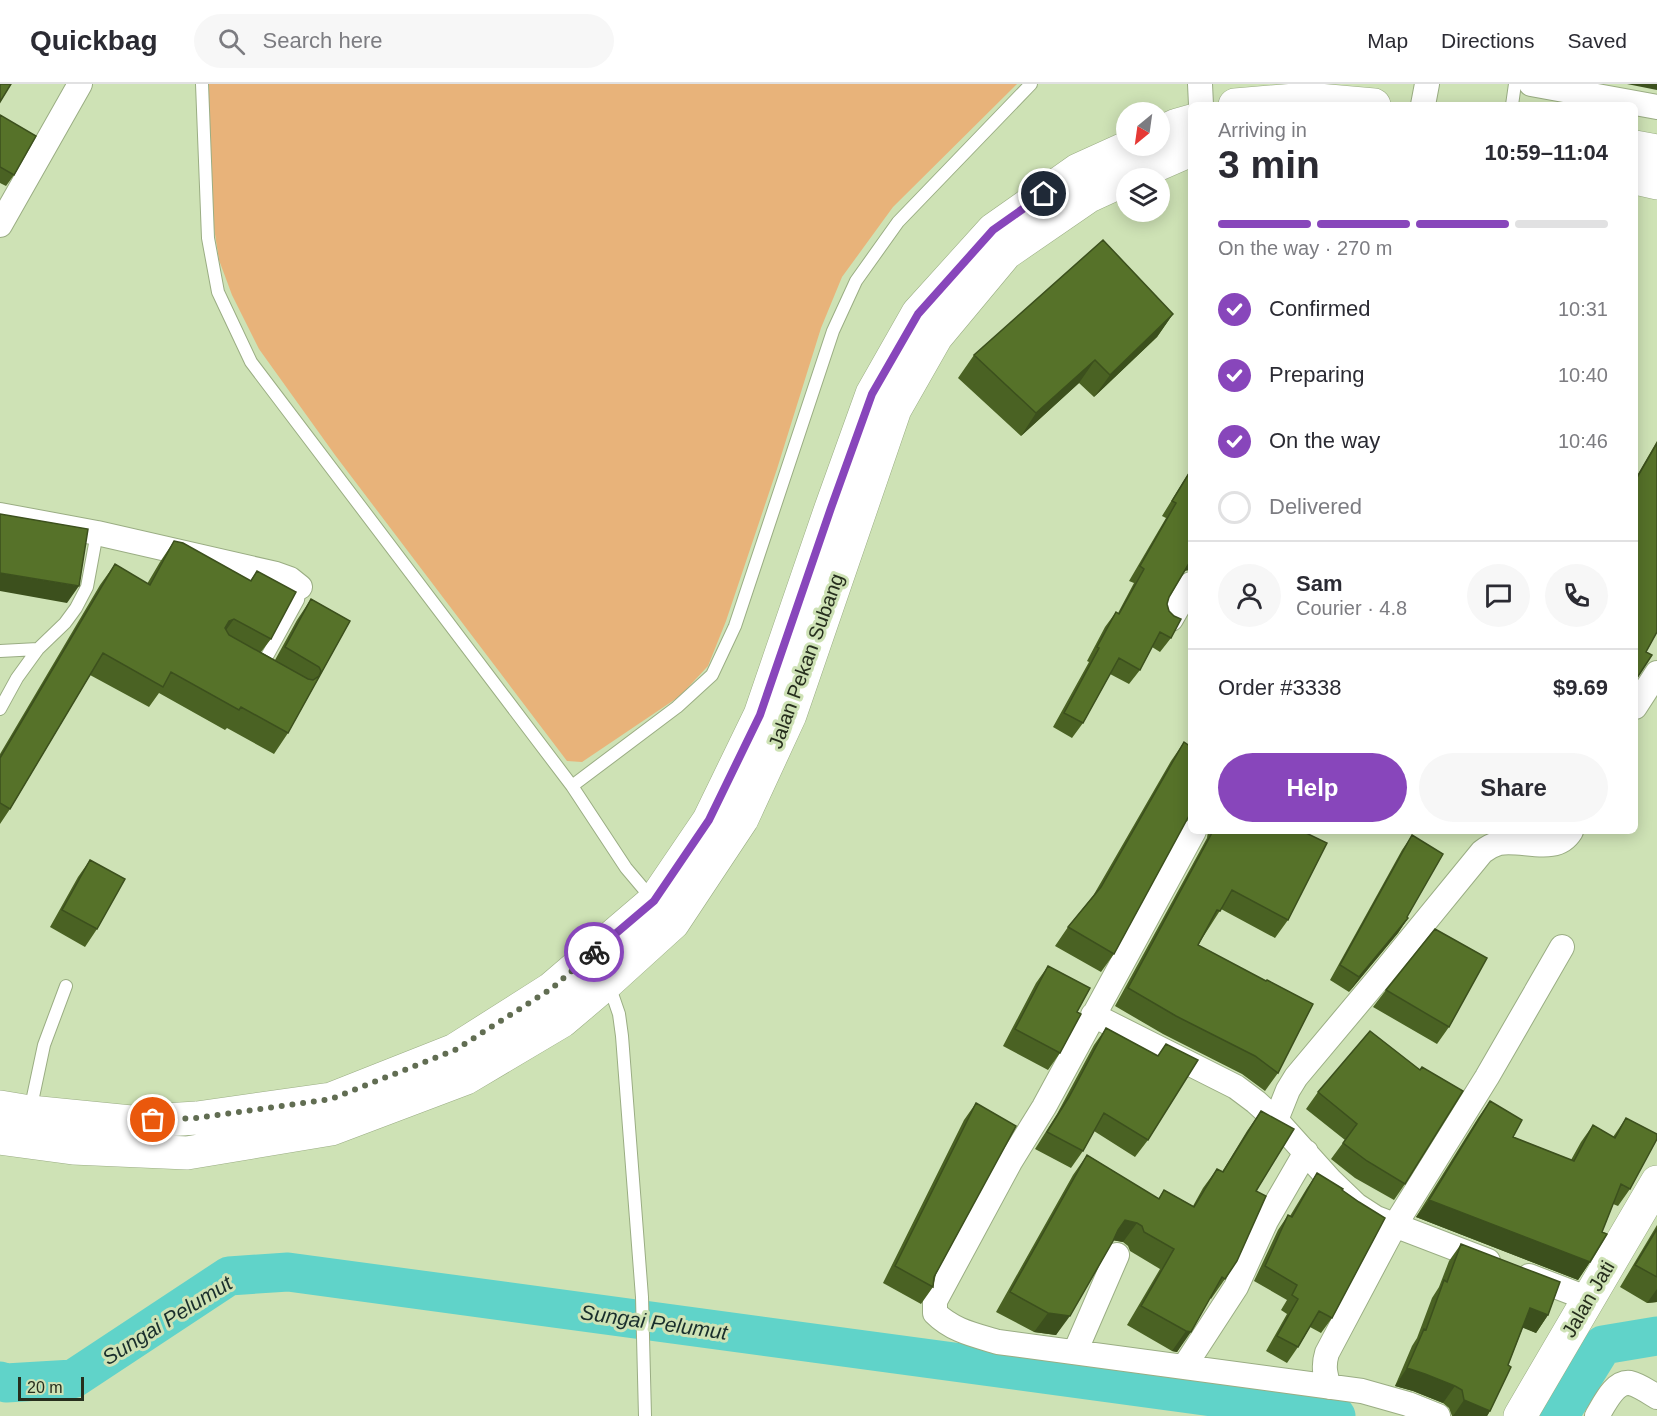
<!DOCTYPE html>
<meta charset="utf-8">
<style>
body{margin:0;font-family:Helvetica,sans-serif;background:#f7f7f7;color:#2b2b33;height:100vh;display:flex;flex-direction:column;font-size:22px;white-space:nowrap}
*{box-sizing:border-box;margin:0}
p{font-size:20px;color:#7c7c81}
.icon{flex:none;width:33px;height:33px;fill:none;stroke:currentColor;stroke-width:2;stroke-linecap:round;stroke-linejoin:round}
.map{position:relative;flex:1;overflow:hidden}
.panel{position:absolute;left:1188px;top:18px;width:450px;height:732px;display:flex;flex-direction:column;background:#fff;border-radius:9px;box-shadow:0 3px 15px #0003}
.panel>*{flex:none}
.needle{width:39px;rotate:209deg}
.controls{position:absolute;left:1116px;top:18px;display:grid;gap:12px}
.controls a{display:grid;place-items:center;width:54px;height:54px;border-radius:50%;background:#fff;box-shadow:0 3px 15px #0003;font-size:30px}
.scale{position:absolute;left:18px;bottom:15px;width:66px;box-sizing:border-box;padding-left:6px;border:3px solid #262e1d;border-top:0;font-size:16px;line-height:21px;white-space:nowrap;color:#262e1d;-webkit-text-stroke:4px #cee2b5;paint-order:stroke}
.pin{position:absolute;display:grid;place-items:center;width:51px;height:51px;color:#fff;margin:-26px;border:3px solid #fff;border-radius:50%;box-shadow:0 2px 6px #0007}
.courier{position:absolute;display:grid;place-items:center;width:60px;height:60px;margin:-30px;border:4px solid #8846bb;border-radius:50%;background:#fff;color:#222;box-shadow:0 2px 8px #0007}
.head em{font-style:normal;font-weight:700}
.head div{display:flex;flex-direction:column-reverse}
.head{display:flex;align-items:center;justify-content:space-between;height:102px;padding:0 30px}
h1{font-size:39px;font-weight:700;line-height:45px}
.bar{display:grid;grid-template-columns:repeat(4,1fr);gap:9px 6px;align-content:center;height:72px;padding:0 30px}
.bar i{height:8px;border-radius:4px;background:#e1e1e2}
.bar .selected{background:#8846bb}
.bar p{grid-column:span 4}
.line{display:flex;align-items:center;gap:15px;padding:0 30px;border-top:2px solid #e1e1e2}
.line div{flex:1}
.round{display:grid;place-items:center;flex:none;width:63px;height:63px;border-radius:32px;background:#f7f7f7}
ol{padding:0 30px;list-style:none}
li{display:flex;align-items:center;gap:18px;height:66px}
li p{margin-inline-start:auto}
li .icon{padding:6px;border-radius:50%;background:#8846bb;color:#fff;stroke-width:4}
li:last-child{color:#7c7c81}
li i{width:33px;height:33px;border:3px solid #e1e1e2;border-radius:50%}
.action{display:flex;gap:12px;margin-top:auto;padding:12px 30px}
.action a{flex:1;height:69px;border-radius:36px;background:#8846bb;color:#fff;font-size:24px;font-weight:700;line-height:69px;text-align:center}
.action a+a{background:#f7f7f7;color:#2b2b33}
header{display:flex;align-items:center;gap:36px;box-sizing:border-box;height:84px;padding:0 30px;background:#fff;border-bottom:2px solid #e1e1e2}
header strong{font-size:28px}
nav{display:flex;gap:33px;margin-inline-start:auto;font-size:21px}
.search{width:420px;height:54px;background:#f7f7f7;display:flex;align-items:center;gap:15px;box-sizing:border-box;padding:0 21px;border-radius:33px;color:#7c7c81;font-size:22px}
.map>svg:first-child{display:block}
.green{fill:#e8b37a}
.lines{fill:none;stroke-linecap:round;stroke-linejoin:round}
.river{stroke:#60d3c9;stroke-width:39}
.lane-casing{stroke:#9aad83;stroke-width:14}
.street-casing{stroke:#9aad83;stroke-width:26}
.secondary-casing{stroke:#9aad83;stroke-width:34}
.lane{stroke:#fff;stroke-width:12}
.street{stroke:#fff;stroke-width:24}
.secondary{stroke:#fff;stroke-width:33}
.wall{fill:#4a6223}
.shaded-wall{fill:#3c501d}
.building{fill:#567229;stroke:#3c501d;stroke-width:1.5}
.done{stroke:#616d52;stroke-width:6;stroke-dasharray:0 10.8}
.route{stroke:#8846bb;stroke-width:8}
.labels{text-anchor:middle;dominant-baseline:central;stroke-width:6;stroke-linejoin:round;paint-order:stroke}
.street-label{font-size:20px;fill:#262e1d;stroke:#cee2b5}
.water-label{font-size:21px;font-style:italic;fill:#192e2c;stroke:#cee2b5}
</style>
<header>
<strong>Quickbag</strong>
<div class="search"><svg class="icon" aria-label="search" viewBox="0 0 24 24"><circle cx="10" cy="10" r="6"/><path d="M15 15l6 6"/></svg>Search here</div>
<nav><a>Map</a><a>Directions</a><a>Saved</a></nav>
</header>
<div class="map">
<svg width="1657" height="1332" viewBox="0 0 1657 1332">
<rect width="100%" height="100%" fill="#cee2b5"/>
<!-- green -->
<path class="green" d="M 205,0 L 1017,0 L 893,123 L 842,193 L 821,244 L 777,385 L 726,537 L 708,582 L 680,612 L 582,678 L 567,677 L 335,371 L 259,265 L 232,211 L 219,176 L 209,111 Z"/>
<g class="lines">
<!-- river -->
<path class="river" d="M 0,1297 L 6,1299 L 73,1295 L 229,1192 L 288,1188 L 1331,1329 L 1336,1332
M 1559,1332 L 1603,1261 L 1657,1252"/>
<!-- lane casing -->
<g class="lane-casing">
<path id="lane" d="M 202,0 L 208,154 L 218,208 L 251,278 L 572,702 L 626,784 L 653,816
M 1512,21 L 1515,0
M 0,567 L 38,565
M 260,585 L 298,516 L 300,503
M 0,625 L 17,594 L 38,565 L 65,539 L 76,524 L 87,503 L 97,449
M 572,702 L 677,623 L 712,591 L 735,542 L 833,247 L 856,197 L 898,138 L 1031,0
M 609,901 L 619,930 L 622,952 L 642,1213 L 645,1332
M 30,1027 L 44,961 L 66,902"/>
</g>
<!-- street casing -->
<g class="street-casing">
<path id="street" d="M 1200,0 L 1201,21
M 1531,0 L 1657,23
M 1423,21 L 1427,0
M 0,141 L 80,0
M 0,431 L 97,449 L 276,490 L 290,495 L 300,503
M 1171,535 L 1191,500
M 1635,623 L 1657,589
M 1194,747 L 1044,1023 L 1010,1078 L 935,1217 L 935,1229 C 953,1247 975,1251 998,1258 L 1362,1307 L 1408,1320 L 1438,1332
M 1093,931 L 1236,1003 L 1256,1018 L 1276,1036 L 1331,1097 L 1356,1121 L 1376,1134 L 1488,1177
M 1276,1036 L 1288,1006 L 1296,993 L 1379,894 L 1482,768 C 1487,764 1492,761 1499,759 C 1522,754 1556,772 1571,747
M 1529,1192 L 1589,1215
M 1075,1268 L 1117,1171
M 1184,1283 L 1236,1203 L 1266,1137 L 1306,1068
M 1329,1303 C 1325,1290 1323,1282 1327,1269 L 1395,1141 L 1487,993 L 1562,863
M 1597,1332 C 1604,1321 1614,1297 1630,1299 C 1639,1301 1649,1308 1657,1313"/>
</g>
<!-- secondary casing -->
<g class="secondary-casing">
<path id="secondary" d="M 1235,21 L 1307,15 L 1374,21
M 1160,49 L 1177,41 L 1191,37
M 1635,63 L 1657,67
M 1127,94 L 1191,66
M 1635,94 L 1657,99
M 0,1023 L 30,1028 L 131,1038 L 197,1034 L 331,1015 L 455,966 L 551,905 L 654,817 L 709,736 L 760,631 L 831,424 L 872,310 L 918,229 L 993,146 L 1078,86 L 1131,62
M 0,1054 L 73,1064 L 187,1069 L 331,1045 L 466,994 L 562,937 L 608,898 L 673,839 L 742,735 L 790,631 L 895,325 L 936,253 L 1006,169 L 1089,112 L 1126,95
M 1520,1332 L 1657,1098"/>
</g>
<!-- lane -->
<use href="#lane" class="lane"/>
<!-- street -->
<use href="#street" class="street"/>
<!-- secondary -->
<use href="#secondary" class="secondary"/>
</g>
<!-- wall -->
<path class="wall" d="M 0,31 L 14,91 L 6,102 L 0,99 Z
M 1173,230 L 1157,253 L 1094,313 L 1079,299 L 1021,352 L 958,294 L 974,271 Z
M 1657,357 L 1657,548 L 1646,568 L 1635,597 L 1635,395 Z
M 1191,385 L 1184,487 L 1169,513 L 1167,520 L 1171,554 L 1160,568 L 1152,563 L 1140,586 L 1129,600 L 1110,590 L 1083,639 L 1072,654 L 1053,643 L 1089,578 L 1087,577 L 1105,543 L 1116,528 L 1118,529 L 1134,499 L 1129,497 L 1166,434 L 1162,432 Z
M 174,457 L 250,497 L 257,487 L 271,555 L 261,568 L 275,576 L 297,536 L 311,515 L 350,537 L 288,649 L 274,670 L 227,644 L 225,646 L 159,609 L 149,623 L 90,591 L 10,725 L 0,740 L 0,670 L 100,501 L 115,480 L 147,500 L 160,478 Z
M 1184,658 L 1191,663 L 1191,733 L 1187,735 L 1114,870 L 1101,888 L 1055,862 L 1068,843 L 1093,812 L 1171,677 Z
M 1208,747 L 1302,747 L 1288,836 L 1275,854 L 1221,825 L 1198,861 L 1278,989 L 1265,1007 L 1242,990 L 1163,950 L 1115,922 L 1207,754 Z
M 1412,751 L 1407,833 L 1408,834 L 1398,849 L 1349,908 L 1330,896 L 1402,766 Z
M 90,776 L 97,845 L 85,863 L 50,843 L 78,793 Z
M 1048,882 L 1077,928 L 1060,969 L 1048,986 L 1003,962 L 1036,899 Z
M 1386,906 L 1449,943 L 1437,960 L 1373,923 Z
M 1106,944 L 1158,972 L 1166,960 L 1148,1056 L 1135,1073 L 1094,1047 L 1083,1067 L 1071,1084 L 1035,1065 L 1057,1030 L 1094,961 Z
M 1370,947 L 1405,1100 L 1394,1116 L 1355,1094 L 1331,1075 L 1345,1056 L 1306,1025 L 1318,1008 Z
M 1490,1017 L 1513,1053 L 1571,1076 L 1581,1058 L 1593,1041 L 1613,1053 L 1626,1034 L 1630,1105 L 1618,1122 L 1613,1120 L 1590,1178 L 1578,1196 L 1416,1133 L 1478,1034 Z
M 976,1019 L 933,1203 L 921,1220 L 883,1199 L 964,1036 Z
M 1261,1027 L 1256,1107 L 1225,1195 L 1211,1215 L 1210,1214 L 1177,1268 L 1172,1267 L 1127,1241 L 1160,1185 L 1130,1167 L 1128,1162 L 1123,1158 L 1113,1156 L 1056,1251 L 1034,1248 L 996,1228 L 1073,1091 L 1087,1071 L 1158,1115 L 1164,1106 L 1193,1122 L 1203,1104 L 1217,1085 L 1222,1088 L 1247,1047 Z
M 1317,1089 L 1332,1234 L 1321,1249 L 1310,1243 L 1298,1263 L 1287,1279 L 1266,1267 L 1287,1230 L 1281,1226 L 1287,1216 L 1254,1197 L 1278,1146 L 1288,1131 L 1290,1132 L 1307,1104 Z
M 1657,1141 L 1657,1218 L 1647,1219 L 1620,1203 Z
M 1461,1160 L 1548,1231 L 1536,1249 L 1523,1243 L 1490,1327 L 1487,1332 L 1452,1332 L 1449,1324 L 1443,1319 L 1413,1307 L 1395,1302 L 1412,1262 L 1417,1254 L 1432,1214 L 1439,1203 L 1449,1177 Z"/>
<!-- shaded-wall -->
<path class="shaded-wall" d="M 1627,0 L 1657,0 L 1657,6 Z
M 1173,230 L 1157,253 L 1094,313 L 1110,291 Z
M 1095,276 L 1079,299 L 1021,352 L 1036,329 Z
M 1191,476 L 1191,486 L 1184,487 L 1179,492 Z
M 0,489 L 79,502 L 67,519 L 0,507 Z
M 234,535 L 219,556 L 229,537 Z
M 1408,834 L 1398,849 L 1349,908 L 1359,893 Z
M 1429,1116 L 1590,1178 L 1578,1196 L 1416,1133 Z
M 1125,1136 L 1137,1139 L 1123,1158 L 1111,1156 Z
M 1657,1205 L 1657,1218 L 1647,1219 Z
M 1530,1224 L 1548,1231 L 1536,1249 L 1518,1242 Z
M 1048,1229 L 1070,1232 L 1056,1251 L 1034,1248 Z
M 1186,1247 L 1191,1248 L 1177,1268 L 1172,1267 Z
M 1407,1284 L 1425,1290 L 1455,1302 L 1443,1319 L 1413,1307 L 1395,1302 Z
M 1464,1316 L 1490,1327 L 1487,1332 L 1453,1332 Z"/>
<!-- building -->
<path class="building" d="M 0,0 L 11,0 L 0,18 Z
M 0,31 L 36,52 L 14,91 L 0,83 Z
M 1103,156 L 1173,230 L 1110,291 L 1095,276 L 1036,329 L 974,271 Z
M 1657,359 L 1657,548 L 1646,568 L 1652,571 L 1635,597 L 1635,447 L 1637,444 L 1635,443 L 1635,397 Z
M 1191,386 L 1191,476 L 1169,513 L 1167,520 L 1169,527 L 1174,532 L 1181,535 L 1171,554 L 1160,548 L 1140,586 L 1119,574 L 1083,639 L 1064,629 L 1099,564 L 1097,563 L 1116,528 L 1119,530 L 1144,485 L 1140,482 L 1176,419 L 1172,417 Z
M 0,430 L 88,445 L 79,502 L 0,489 Z
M 174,457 L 183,459 L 251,497 L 257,487 L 296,508 L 271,555 L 234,535 L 229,537 L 225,544 L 229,551 L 308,595 L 313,596 L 319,592 L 321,587 L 319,583 L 285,563 L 311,515 L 350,537 L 288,649 L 241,623 L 239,626 L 171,588 L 163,603 L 103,569 L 10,725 L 0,719 L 0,674 L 115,480 L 150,501 Z
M 1184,658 L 1191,663 L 1191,728 L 1114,870 L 1068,843 L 1101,803 Z
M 1213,747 L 1302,747 L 1327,759 L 1288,836 L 1232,806 L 1220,827 L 1217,826 L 1198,861 L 1266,897 L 1267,896 L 1313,920 L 1278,989 L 1255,972 L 1176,932 L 1128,904 Z
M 1412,751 L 1443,770 L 1407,833 L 1408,834 L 1359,893 L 1340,881 Z
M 90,776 L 125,795 L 97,845 L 62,826 Z
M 1435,845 L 1487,874 L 1449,943 L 1386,906 Z
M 1048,882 L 1090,904 L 1077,928 L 1081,930 L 1060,969 L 1015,945 Z
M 1106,944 L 1158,972 L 1166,960 L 1198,976 L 1148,1056 L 1104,1029 L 1083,1067 L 1047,1048 L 1069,1013 Z
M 1370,947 L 1420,986 L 1422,983 L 1463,1007 L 1405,1100 L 1367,1077 L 1343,1059 L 1357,1040 L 1318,1008 Z
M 1490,1017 L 1522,1036 L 1513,1053 L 1574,1077 L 1593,1041 L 1615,1054 L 1626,1034 L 1657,1050 L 1657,1055 L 1630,1105 L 1621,1100 L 1602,1148 L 1607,1150 L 1590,1178 L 1429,1116 Z
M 976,1019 L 1016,1042 L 934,1193 L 933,1203 L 895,1182 Z
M 1261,1027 L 1294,1045 L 1256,1107 L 1266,1112 L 1237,1177 L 1225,1195 L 1222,1193 L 1191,1248 L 1186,1247 L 1141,1222 L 1174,1165 L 1144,1148 L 1142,1142 L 1137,1139 L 1125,1136 L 1118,1146 L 1113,1157 L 1070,1232 L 1048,1229 L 1010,1208 L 1087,1071 L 1159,1115 L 1164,1106 L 1194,1123 L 1217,1085 L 1223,1088 Z
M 1317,1089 L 1343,1105 L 1342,1106 L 1359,1118 L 1385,1134 L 1332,1234 L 1319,1227 L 1298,1263 L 1277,1252 L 1298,1215 L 1292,1211 L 1297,1201 L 1265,1182 L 1288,1131 L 1292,1133 Z
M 1657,1145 L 1657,1193 L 1635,1181 Z
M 1461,1160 L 1560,1198 L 1548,1231 L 1530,1224 L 1508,1281 L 1511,1283 L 1490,1327 L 1464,1316 L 1462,1306 L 1455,1302 L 1425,1290 L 1407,1284 L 1424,1245 L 1426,1246 L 1444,1196 L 1447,1198 Z"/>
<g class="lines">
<!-- done -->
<path class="done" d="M 153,1036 L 197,1034 L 331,1015 L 455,966 L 551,905 L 594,868"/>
<!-- route -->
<path class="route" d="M 594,868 L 654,817 L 709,736 L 760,631 L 831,424 L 872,310 L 918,230 L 993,146 L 1044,110"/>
</g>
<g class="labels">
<!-- street labels -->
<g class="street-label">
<text transform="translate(806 577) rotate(-70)">Jalan Pekan Subang</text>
<text transform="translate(1588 1215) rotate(-60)">Jalan Jati</text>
</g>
<!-- water labels -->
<g class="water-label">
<text transform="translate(167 1236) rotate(-32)">Sungai Pelumut</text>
<text transform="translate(654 1238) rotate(8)">Sungai Pelumut</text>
</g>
</g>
</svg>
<div class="controls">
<a><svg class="needle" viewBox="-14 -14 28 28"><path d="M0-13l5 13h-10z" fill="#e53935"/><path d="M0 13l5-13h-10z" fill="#7c7c81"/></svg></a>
<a><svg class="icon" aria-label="layers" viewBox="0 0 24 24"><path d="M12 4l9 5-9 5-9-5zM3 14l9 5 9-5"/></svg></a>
</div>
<div class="scale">20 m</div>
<div class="pin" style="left:153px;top:1036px;background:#ea580c"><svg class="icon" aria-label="bag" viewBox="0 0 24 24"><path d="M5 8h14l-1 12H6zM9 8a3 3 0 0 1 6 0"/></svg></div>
<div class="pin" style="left:1044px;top:110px;background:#1f2937"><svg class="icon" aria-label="home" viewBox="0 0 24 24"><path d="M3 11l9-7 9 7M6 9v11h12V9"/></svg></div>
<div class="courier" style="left:594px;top:868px"><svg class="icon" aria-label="bike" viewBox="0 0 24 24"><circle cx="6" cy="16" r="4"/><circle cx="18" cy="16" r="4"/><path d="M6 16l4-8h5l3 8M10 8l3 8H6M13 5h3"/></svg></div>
<section class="panel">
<div class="head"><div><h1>3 min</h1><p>Arriving in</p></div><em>10:59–11:04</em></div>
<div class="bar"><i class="selected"></i><i class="selected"></i><i class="selected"></i><i></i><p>On the way · 270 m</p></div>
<ol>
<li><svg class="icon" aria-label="check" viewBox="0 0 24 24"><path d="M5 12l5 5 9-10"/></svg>Confirmed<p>10:31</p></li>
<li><svg class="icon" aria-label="check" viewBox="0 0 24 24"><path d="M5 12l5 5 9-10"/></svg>Preparing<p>10:40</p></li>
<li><svg class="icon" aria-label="check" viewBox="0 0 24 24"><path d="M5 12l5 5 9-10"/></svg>On the way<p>10:46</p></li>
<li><i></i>Delivered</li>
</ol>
<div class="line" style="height:108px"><a class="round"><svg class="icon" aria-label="person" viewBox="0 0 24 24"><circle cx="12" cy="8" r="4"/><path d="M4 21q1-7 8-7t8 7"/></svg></a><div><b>Sam</b><p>Courier · 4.8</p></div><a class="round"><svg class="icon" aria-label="chat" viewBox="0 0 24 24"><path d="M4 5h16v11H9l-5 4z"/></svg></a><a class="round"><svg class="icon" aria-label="phone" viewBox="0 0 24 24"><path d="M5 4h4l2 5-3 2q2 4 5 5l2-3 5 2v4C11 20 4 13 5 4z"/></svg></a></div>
<div class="line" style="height:78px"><div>Order #3338</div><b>$9.69</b></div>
<div class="action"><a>Help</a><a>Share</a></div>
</section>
</div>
